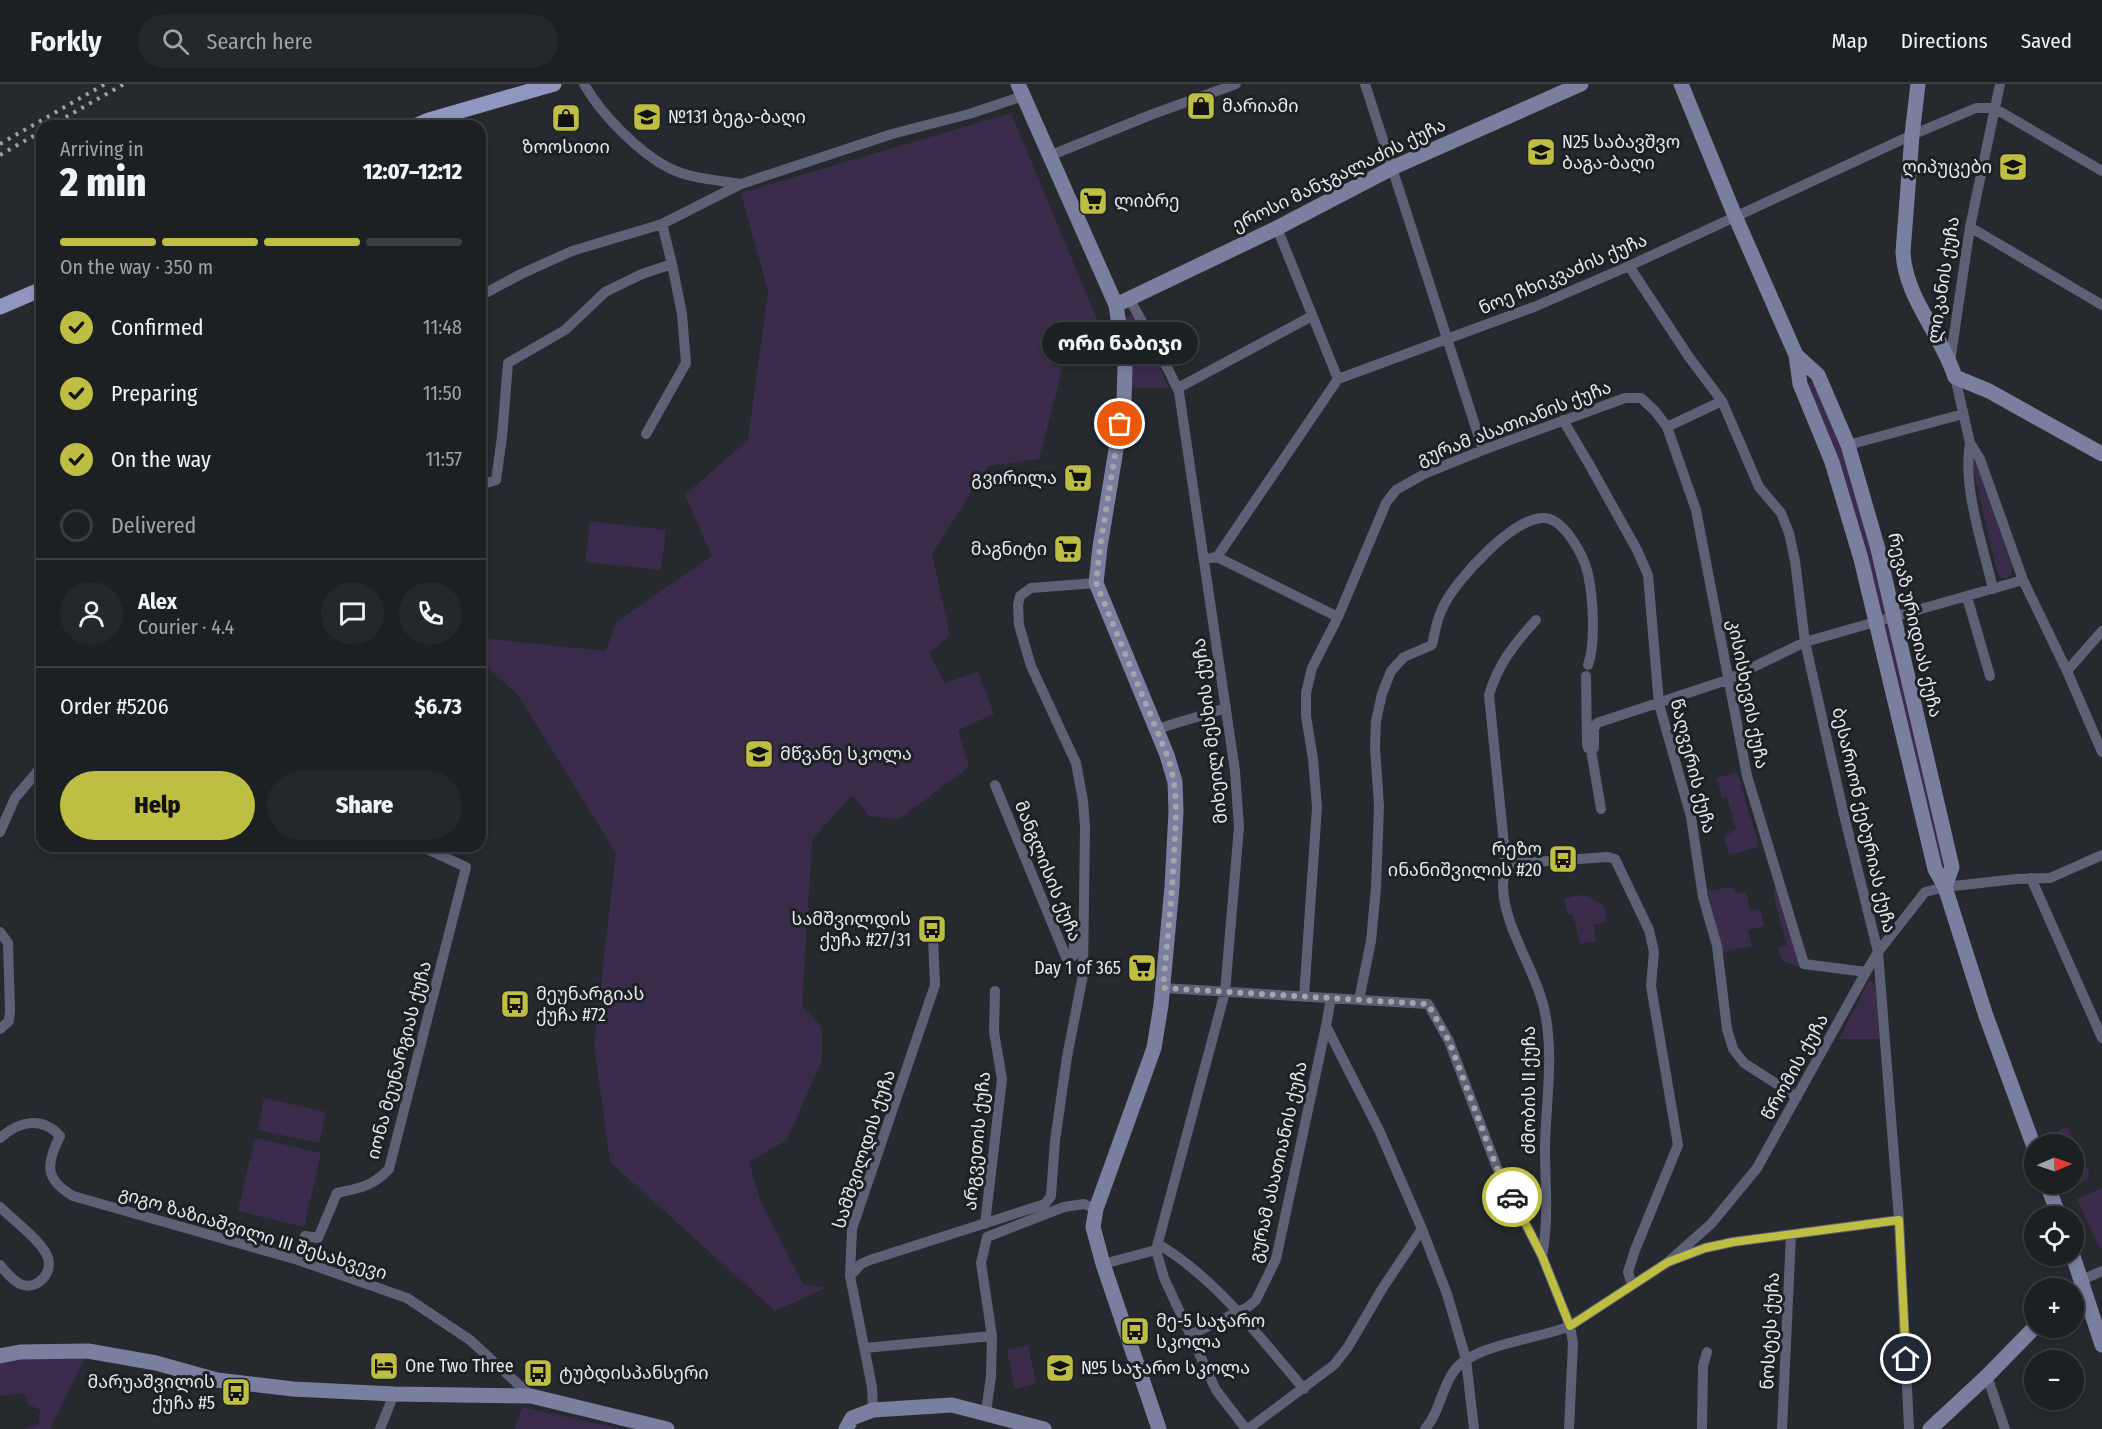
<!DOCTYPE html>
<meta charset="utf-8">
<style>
body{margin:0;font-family:"Fira Sans Condensed","Noto Sans Georgian",sans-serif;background:#25282b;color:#f1f3f6;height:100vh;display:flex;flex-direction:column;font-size:22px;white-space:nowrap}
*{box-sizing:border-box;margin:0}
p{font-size:20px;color:#a0a3a6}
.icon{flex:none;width:33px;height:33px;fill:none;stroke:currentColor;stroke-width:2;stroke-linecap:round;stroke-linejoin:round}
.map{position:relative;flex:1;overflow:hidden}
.drawer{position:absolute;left:36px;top:36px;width:450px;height:732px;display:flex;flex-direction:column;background:#1c2023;border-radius:18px;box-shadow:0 3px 9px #0003,0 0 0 2px #3a3e41}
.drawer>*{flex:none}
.needle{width:39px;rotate:88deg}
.fabs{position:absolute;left:2024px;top:1050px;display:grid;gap:12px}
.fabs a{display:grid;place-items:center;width:60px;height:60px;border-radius:50%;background:#1c2023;box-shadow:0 3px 9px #0003,0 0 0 2px #3a3e41;font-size:30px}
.pin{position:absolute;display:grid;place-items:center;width:51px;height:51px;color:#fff;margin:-26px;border:3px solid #fff;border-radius:50%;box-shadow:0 2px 6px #0007}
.courier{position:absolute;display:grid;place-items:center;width:60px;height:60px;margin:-30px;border:4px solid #bebf42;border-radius:50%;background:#fff;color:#222;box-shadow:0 2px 8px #0007}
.bubble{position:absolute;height:42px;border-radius:21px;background:#1c2023;box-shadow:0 3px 9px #0003,0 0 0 2px #3a3e41;font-size:20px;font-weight:800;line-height:42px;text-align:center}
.head em{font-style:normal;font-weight:800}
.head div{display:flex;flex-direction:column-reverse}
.head{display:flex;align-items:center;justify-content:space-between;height:102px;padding:0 24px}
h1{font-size:39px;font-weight:800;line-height:45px}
.bar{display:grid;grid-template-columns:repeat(4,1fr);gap:9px 6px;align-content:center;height:72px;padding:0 24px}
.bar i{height:8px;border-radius:4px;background:#3a3e41}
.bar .active{background:#bebf42}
.bar p{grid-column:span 4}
.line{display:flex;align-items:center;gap:15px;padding:0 24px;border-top:2px solid #3a3e41}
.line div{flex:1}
.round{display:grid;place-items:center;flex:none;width:63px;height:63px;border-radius:32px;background:#25282b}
ol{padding:0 24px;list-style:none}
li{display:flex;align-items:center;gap:18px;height:66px}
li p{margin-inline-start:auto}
li .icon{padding:6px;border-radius:50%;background:#bebf42;color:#111;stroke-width:4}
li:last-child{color:#a0a3a6}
li i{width:33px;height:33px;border:3px solid #3a3e41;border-radius:50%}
.button{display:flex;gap:12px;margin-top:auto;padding:12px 24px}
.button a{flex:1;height:69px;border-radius:36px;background:#bebf42;color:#111;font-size:24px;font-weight:800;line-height:69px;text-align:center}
.button a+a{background:#25282b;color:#f1f3f6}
header{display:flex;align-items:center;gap:36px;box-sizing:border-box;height:84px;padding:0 30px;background:#1c2023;border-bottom:2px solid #3a3e41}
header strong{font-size:28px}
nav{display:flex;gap:33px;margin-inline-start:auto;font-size:21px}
.search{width:420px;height:54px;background:#25282b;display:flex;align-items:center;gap:15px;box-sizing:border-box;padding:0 21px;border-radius:33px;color:#a0a3a6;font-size:22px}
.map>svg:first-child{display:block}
.green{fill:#3c2c4b}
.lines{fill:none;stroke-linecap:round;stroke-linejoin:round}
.street{stroke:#5e6075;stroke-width:10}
.secondary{stroke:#7b7f9f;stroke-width:15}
.primary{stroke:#9196c0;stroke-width:15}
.rail{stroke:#9fa2a5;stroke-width:4;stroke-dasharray:3 6;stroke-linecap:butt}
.done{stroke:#a3a6a9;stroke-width:6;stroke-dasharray:0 10.8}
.route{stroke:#bebf42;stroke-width:8}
.labels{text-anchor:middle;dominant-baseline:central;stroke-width:6;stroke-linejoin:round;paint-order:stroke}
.poi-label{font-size:18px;fill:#e6e8eb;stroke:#1d2025;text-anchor:start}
.street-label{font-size:18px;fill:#e6e8eb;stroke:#1d2025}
</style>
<header>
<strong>Forkly</strong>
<div class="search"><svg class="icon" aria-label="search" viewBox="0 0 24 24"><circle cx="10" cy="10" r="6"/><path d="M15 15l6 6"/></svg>Search here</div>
<nav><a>Map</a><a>Directions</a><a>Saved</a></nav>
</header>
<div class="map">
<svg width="2102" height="1345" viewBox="0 0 2102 1345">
<rect width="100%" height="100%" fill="#262a2f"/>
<!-- green -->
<path class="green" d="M 1011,29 L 1101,245 L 1081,248 L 1069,259 L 1039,375 L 988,382 L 932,470 L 950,551 L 929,569 L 945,599 L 978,588 L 994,630 L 958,646 L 969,683 L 899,735 L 869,732 L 852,711 L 812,756 L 802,922 L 822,943 L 822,976 L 787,1056 L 749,1078 L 760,1116 L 803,1200 L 826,1204 L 775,1227 L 610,1078 L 594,959 L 616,769 L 518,611 L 480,577 L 480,554 L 606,567 L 616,538 L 712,472 L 685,411 L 748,356 L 768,207 L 741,109 Z
M 1134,231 L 1169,304 L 1130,304 L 1121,235 Z
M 1816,296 L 1846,371 L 1889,530 L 1879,532 L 1805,301 Z
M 1973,376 L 1976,376 L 1979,382 L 2012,484 L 2011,490 L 2007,494 L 2001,494 L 1997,488 L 1972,379 Z
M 590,437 L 666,446 L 661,486 L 585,478 Z
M 1891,537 L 1948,780 L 1938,783 L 1881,540 Z
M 1737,688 L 1759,763 L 1729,771 L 1724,753 L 1736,745 L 1727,713 L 1722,714 L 1717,694 Z
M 1775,801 L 1800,877 L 1810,887 L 1783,877 L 1777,864 L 1787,862 L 1774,813 Z
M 1732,803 L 1737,810 L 1746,808 L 1750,827 L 1760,825 L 1764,842 L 1748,846 L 1752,862 L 1722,868 L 1708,807 Z
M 1580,811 L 1589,813 L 1604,822 L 1607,837 L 1593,841 L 1596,857 L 1580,860 L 1573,830 L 1568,831 L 1564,815 Z
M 1869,897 L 1875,900 L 1880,955 L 1839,955 Z
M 264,1014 L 326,1028 L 319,1059 L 258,1046 Z
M 2068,1043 L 2089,1087 L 2087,1097 L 2073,1102 L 2073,1060 L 2057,1060 L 2053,1049 Z
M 255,1054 L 321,1069 L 304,1143 L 238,1127 Z
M 2102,1104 L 2102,1164 L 2100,1165 L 2077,1115 Z
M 1028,1261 L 1036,1300 L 1015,1305 L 1007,1266 Z
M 85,1274 L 50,1345 L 26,1345 L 39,1340 L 40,1326 L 28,1320 L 24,1309 L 0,1312 L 0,1275 Z
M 522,1323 L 621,1345 L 515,1345 Z"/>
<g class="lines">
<!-- street -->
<path class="street" d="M 584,0 C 601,30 638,68 669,84 C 691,95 717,96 741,100
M 1365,0 L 1483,366
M 1049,72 L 1153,30 L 1236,0
M 1970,143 L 2102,221
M 1277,144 L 1338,295
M 1629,182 L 1689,273 L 1722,317 L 1759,403 L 1781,429 L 1789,449 L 1795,477 L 1805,558 L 1844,731 L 1878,868 L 1899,1136 L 1909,1345
M 480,212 L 521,190 L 572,167 L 662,140 L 741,100 L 892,50 L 969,30 L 1023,12
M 1130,216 L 1169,287 L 1179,308 L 1235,687 L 1239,743 L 1225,908 L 1156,1166 L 1164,1194 L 1216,1306 L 1246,1345
M 1950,278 L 1970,143 L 2000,0
M 1955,293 L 1970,359 L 1980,375 L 2023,496 L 2067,587 L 2102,668
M 1178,304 L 1312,232
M 1563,336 L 1589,380 L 1637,466 L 1648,491 L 1659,620 L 1691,733 L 1703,813 L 1717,862 L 1727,945 L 1733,965 L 1744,979 L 1797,1013
M 1667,343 L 1722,317
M 646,350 L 686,279 L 682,230 L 672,180 L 662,140
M 1970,359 C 1962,403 1983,461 1993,505
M 1848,361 L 1963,330
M 480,401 L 496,396 L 502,353 L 508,279 L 565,246 L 605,208 L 642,190 L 672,180
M 1217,473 L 1338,295 L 1534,223 L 1629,182 L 1912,51 L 1976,24 L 1994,24 L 2102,87
M 1211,474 L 1217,473 L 1338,533
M 1967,513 L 1990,592
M 1536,536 C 1515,559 1498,580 1489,611 L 1506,780 C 1505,787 1503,795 1503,803 C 1504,842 1533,882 1543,920 C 1555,966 1546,1016 1545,1062 C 1545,1099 1549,1136 1542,1172
M 2067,587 L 2102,547
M 1586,592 L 1587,660 L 1588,664 L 1591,666 L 1594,664 L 1594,645 L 1597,639 L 1727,596 L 1805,558 L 2023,496
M 1157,645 L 1226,624
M 1591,666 L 1601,725
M 995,701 L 1066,873 L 1073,872 L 1074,861 L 1081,841
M 0,748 L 15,714 L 42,682
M 1506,780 L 1608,773 L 1615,775 L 1649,846 L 1654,868 L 1651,902 L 1678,1061 L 1635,1166 L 1628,1188 L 1632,1201
M 2031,794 L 2102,954
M 0,848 L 8,859 L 10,927 L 9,937 L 0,945
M 1163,904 L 1428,920 L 1449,957 L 1497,1084 L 1542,1172 L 1570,1242 L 1573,1259 L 1569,1345
M 1304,913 L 1317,723 L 1313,675 L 1306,632 L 1306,609 L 1312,584 L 1338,533 L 1386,419 L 1396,406 L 1426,389 L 1483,366 L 1625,314 L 1641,314 L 1655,327 L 1667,343 L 1696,426 L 1747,692 L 1804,880 L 1866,888
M 1331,914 L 1326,942 L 1379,1046 L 1422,1145 L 1447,1210 L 1466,1275 L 1474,1345
M 1359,916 L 1371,857 L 1376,804 L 1379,722 L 1375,663 L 1376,637 L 1382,610 L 1391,587 L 1404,573 L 1432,561 C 1435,548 1437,533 1444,521 C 1457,495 1514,432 1545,434 C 1565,436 1584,472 1588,490 C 1593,513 1596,559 1588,581
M 0,1054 C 19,1037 42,1032 60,1052 C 46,1080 44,1095 73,1112 L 298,1176 L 407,1214 L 470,1256 L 531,1312
M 0,1123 C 13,1136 43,1158 48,1174 C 53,1190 36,1207 20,1200 C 12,1196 6,1188 0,1181
M 985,1140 L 1002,995 L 994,948 L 995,907
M 1158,1160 C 1217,1195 1260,1254 1304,1305
M 298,1176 L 305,1152 L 318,1154 L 337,1109 C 359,1104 372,1103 389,1085 L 466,783 L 420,762
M 1668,1178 L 1711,1140 L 1757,1084 L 1866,888 L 1878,868 L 1925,808 L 1945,803 L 2016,795 L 2050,794 L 2102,771
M 1103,1180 L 1156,1166
M 850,1192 L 861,1180 L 870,1176 L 1045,1120 L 1051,1112 L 1055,1057 L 1067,973 L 1083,891 L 1085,743 L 1083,717 L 1076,679 L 1031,582 L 1019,541 L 1018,521 L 1020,512 L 1031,504 L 1096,499
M 2082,1196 L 2102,1187
M 1190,1251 L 1248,1223 L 1256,1216 L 1276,1175 L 1326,942
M 865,1264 L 992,1252
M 1987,1292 L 2005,1345
M 873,1326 L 872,1303 L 850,1192 L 852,1145 L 935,901 L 933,853
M 986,1328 L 991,1292 L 992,1252 L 981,1179 L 987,1153 L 1064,1123 L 1084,1120 L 1096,1125
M 380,1345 L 394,1310
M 1248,1345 L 1334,1281 L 1348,1263 L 1382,1205 L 1422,1145
M 1425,1345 C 1440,1328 1441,1305 1454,1287 C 1473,1260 1540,1255 1570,1242 L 1668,1178 L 1705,1164 L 1733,1158 L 1899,1136
M 1702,1345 L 1703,1282 L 1707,1268
M 1782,1345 L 1791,1151"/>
<!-- secondary -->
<path class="secondary" d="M 1018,0 L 1116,221 L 1125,282 L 1124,317 L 1100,463 L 1096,499 L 1167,671 L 1175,698 L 1176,727 L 1172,803 L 1161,921 L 1154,964 L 1096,1125 L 1093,1143 L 1103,1180 L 1159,1345
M 1681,0 L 1735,132 L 1796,271 L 1800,300 L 1832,378 L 1861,475 L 1935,785 L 1945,803 L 1985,929 L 2034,1063
M 1918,0 L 1912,51 L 1903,168 C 1905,214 1941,249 1955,293 L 1989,307 L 2102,370
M 1116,221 L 1277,144 L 1392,84 L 1581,0
M 1796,271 L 1818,291 L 1848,361 L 1878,465 L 1952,783 L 1945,803
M 2047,1100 L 2059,1132
M 2073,1172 L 2102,1261
M 0,1272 L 20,1268 L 88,1267 L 156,1279 L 217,1296 L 293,1305 L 394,1310 L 531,1312 L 667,1345
M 846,1345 L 852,1334 L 873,1326 L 952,1321 L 1044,1345
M 1930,1345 L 1987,1292 L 2034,1244"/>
<!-- primary -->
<path class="primary" d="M 415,42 L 429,36 L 554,0
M 0,223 L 42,205"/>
<!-- rail -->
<path class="rail" d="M 50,42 L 124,0
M 0,60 L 105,0
M 0,71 L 42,47"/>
</g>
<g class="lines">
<!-- done -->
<path class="done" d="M 1120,340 L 1100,463 L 1096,499 L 1167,671 C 1179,704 1176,737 1174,771 C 1172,815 1167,860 1163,904 L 1428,920 L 1449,957 L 1497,1084 L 1512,1113"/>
<!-- route -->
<path class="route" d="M 1512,1113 L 1542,1172 L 1570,1242 L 1668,1178 L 1705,1164 L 1733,1158 L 1899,1136 L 1906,1275"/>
</g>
<!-- icons -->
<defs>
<g id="shop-square" transform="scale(1.5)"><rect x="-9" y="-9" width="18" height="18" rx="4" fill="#bebf42" stroke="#1d2025"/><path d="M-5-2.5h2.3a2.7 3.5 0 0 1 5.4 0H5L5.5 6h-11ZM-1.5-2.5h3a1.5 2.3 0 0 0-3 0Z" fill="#111"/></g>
<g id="school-square" transform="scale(1.5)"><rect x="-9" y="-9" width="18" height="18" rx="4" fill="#bebf42" stroke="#1d2025"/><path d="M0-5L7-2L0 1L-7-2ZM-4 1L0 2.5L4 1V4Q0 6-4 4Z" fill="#111"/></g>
<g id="supermarket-square" transform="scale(1.5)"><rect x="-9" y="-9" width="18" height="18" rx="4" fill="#bebf42" stroke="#1d2025"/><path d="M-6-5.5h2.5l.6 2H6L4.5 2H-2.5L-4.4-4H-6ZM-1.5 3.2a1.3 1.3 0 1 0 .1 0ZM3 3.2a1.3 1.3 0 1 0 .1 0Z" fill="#111"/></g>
<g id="bus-square" transform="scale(1.5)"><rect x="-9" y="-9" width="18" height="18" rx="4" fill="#bebf42" stroke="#1d2025"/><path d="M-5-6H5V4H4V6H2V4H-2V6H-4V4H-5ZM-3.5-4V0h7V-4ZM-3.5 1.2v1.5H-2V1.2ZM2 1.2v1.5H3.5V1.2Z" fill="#111"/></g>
<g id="hotel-square" transform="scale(1.5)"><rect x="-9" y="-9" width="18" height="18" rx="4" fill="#bebf42" stroke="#1d2025"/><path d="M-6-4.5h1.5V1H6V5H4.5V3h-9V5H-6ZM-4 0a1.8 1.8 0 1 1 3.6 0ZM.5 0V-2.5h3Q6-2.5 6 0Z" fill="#111"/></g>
</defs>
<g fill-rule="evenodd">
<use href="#shop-square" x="1201" y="22"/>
<use href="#school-square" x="647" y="33"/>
<use href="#shop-square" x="566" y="34"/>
<use href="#school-square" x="1541" y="68"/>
<use href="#school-square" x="2013" y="83"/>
<use href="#supermarket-square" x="1093" y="117"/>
<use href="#supermarket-square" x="1078" y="394"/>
<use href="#supermarket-square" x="1068" y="465"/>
<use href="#school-square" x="759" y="670"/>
<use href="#bus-square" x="1563" y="775"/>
<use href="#bus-square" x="932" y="845"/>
<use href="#supermarket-square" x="1142" y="884"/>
<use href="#bus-square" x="515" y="920"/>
<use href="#bus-square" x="1135" y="1247"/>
<use href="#hotel-square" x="384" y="1282"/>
<use href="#school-square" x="1060" y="1284"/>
<use href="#bus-square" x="538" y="1289"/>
<use href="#bus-square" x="236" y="1308"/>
</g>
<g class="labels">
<!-- poi labels -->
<g class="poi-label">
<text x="1222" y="22">მარიამი</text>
<text x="668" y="33">№131 ბეგა-ბაღი</text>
<text x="1562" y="58">N25 საბავშვო<tspan x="1562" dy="21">ბაგა-ბაღი</tspan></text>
<text x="566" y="63" text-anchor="middle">ზოოსითი</text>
<text x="1992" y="83" text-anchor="end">ღიპუცები</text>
<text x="1114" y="117">ლიბრე</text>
<text x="1057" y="394" text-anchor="end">გვირილა</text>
<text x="1047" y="465" text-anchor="end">მაგნიტი</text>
<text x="780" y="670">მწვანე სკოლა</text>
<text x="1542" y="765" text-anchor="end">რეზო<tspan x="1542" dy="21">ინანიშვილის #20</tspan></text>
<text x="911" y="835" text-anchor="end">სამშვილდის<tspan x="911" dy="21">ქუჩა #27/31</tspan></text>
<text x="1121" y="884" text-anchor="end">Day 1 of 365</text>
<text x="536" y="910">მეუნარგიას<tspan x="536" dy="21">ქუჩა #72</tspan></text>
<text x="1156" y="1237">მე-5 საჯარო<tspan x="1156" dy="21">სკოლა</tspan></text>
<text x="405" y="1282">One Two Three</text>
<text x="1081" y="1284">№5 საჯარო სკოლა</text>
<text x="559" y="1289">ტუბდისპანსერი</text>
<text x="215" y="1298" text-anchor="end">მარუაშვილის<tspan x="215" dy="21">ქუჩა #5</tspan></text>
</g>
<!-- street labels -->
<g class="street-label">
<text transform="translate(1339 91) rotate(-26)">ეროსი მანჯგალაძის ქუჩა</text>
<text transform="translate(1563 190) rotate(-23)">ნოე ჩხიკვაძის ქუჩა</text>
<text transform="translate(1943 196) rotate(-81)">ლიკანის ქუჩა</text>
<text transform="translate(1514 339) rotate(-21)">გურამ ასათიანის ქუჩა</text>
<text transform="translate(1915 541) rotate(77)">რევაზ ურიდიას ქუჩა</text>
<text transform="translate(1748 610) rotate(79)">კისისხევის ქუჩა</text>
<text transform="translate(1210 647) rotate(-97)">მიხეილ მესხის ქუჩა</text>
<text transform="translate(1693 682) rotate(76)">წაღვერის ქუჩა</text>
<text transform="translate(1864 736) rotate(77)">ბესარიონ ქებურიას ქუჩა</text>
<text transform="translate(1048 787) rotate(68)">მანგლისის ქუჩა</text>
<text transform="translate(399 976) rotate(-75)">იონა მეუნარგიას ქუჩა</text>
<text transform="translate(1795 983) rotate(-61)">წრომის ქუჩა</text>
<text transform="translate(1529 1006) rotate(-90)">ძმობის II ქუჩა</text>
<text transform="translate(977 1057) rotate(-84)">არგვეთის ქუჩა</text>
<text transform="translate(864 1065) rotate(-72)">სამშვილდის ქუჩა</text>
<text transform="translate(1278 1078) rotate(-77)">გურამ ასათიანის ქუჩა</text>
<text transform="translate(253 1149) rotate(17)">გიგო ზაზიაშვილი III შესახვევი</text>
<text transform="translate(1770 1247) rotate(-87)">ნოსტეს ქუჩა</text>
</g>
</g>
</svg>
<div class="fabs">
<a><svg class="needle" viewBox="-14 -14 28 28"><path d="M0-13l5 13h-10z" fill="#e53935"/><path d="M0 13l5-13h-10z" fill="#a0a3a6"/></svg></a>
<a><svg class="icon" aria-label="locate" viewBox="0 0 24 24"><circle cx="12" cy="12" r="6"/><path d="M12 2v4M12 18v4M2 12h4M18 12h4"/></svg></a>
<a>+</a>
<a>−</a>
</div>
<div class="pin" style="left:1120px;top:340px;background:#ea580c"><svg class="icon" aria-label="bag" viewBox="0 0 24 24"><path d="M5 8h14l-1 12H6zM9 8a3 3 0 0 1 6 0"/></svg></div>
<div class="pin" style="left:1906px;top:1275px;background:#1f2937"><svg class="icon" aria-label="home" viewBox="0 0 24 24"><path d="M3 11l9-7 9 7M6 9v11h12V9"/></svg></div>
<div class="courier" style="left:1512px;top:1113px"><svg class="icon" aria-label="car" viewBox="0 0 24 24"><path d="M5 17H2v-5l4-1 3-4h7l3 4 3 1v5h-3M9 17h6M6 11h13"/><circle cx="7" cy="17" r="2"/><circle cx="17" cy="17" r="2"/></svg></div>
<div class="bubble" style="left:1042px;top:238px;width:156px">ორი ნაბიჯი</div>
<section class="drawer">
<div class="head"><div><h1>2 min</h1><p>Arriving in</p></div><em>12:07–12:12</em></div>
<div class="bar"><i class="active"></i><i class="active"></i><i class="active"></i><i></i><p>On the way · 350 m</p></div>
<ol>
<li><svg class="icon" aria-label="check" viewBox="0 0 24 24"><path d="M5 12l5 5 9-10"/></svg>Confirmed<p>11:48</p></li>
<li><svg class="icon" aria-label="check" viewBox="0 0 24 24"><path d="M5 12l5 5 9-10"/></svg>Preparing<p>11:50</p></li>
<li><svg class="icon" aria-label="check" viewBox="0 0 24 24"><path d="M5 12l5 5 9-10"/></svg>On the way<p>11:57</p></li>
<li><i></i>Delivered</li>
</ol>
<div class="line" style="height:108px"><a class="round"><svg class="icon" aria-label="person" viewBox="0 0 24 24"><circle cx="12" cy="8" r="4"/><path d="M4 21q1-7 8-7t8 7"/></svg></a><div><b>Alex</b><p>Courier · 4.4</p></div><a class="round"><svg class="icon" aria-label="chat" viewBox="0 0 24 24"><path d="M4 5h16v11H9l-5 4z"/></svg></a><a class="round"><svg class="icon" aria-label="phone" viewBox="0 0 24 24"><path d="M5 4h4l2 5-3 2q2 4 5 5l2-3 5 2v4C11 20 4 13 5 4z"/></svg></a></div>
<div class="line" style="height:78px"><div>Order #5206</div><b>$6.73</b></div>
<div class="button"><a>Help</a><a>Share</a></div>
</section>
</div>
